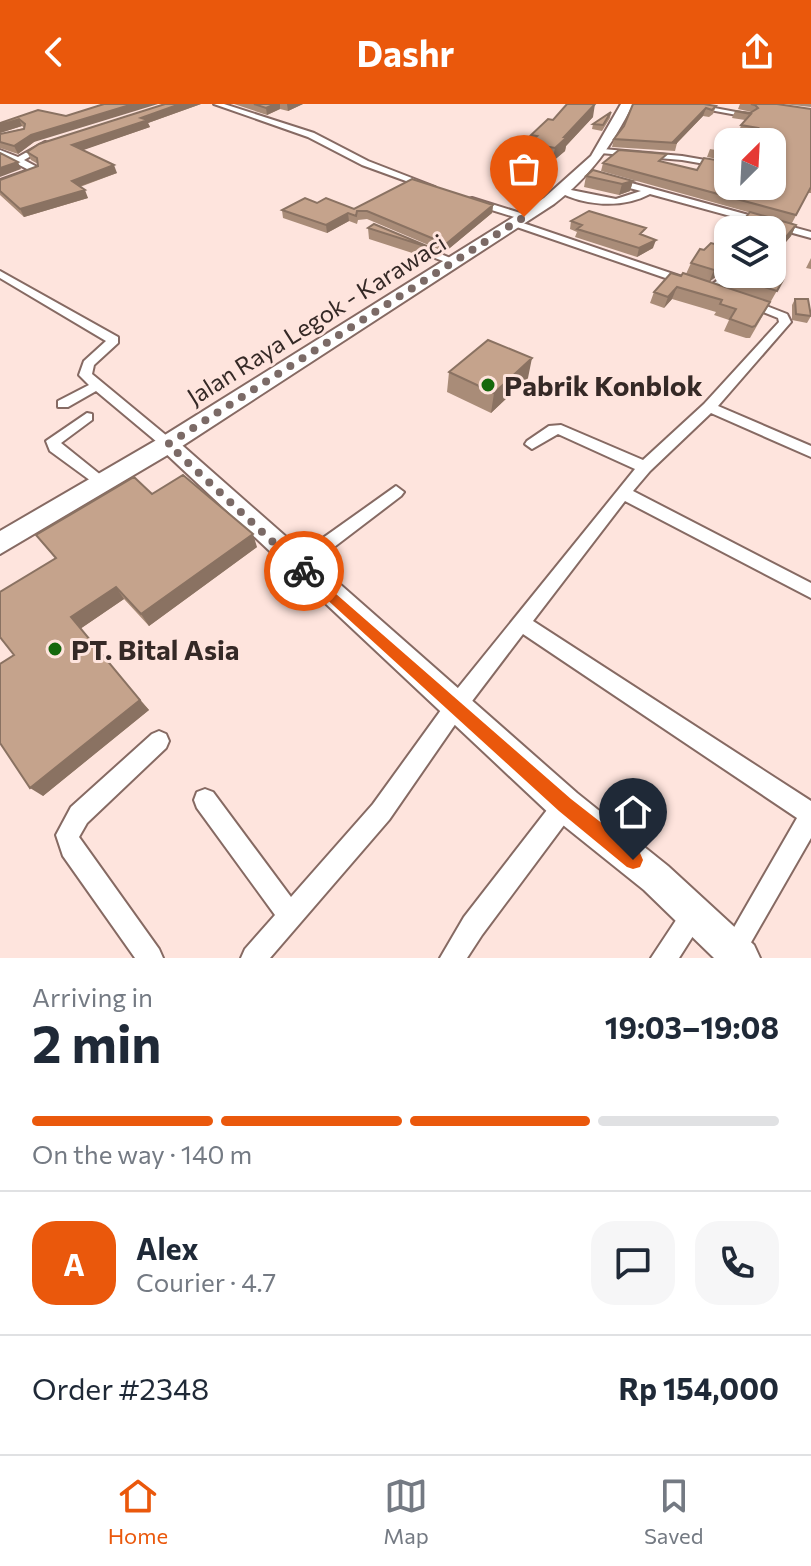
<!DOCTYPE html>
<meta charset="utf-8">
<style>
body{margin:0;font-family:Commissioner,sans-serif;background:#f6f6f7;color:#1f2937;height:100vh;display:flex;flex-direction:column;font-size:30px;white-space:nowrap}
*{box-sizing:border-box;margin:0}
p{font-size:26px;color:#747a83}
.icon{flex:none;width:44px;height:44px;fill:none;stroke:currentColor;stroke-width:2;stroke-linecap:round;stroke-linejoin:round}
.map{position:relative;height:854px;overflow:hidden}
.side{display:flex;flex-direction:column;background:#fff;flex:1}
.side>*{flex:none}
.needle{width:52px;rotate:24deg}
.tools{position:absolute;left:714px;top:24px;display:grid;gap:16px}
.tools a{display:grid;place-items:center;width:72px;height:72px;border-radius:16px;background:#fff;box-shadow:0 2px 6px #0004;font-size:40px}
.pin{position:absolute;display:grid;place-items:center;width:68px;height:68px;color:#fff;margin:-82px -34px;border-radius:50% 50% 50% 0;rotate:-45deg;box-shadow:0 0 8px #0007}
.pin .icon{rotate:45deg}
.courier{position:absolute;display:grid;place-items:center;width:80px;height:80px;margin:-40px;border:6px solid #ea580c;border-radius:50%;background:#fff;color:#222;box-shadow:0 2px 10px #0007}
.headline em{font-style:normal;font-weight:700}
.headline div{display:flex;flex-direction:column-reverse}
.headline{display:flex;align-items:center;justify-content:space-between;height:136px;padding:0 32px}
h1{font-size:52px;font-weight:700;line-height:60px}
.bar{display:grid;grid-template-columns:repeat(4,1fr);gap:12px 8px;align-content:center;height:96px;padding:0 32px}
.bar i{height:10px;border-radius:6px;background:#e0e1e3}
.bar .on{background:#ea580c}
.bar p{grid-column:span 4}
.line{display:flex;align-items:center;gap:20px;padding:0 32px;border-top:2px solid #e0e1e3}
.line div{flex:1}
.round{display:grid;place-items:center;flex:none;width:84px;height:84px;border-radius:24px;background:#f6f6f7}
header{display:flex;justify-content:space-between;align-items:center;height:104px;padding:0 32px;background:#ea580c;color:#fff;font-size:36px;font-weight:700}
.tab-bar{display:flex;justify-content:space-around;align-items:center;height:112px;border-top:2px solid #e0e1e3;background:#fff;font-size:22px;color:#747a83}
.tab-bar a{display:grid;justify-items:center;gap:4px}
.tab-bar .on{color:#ea580c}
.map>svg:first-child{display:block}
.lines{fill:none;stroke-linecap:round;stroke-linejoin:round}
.street-casing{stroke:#866a63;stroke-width:4}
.secondary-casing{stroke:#866a63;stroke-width:4}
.primary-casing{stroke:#866a63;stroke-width:4}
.street{fill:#fff;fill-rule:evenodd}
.secondary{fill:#fff;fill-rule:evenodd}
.primary{fill:#fff;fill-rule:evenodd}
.wall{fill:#a98c78}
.shaded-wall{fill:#8a7262}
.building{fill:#c5a38c;stroke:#8a7262;stroke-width:2}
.route{fill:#ea580c}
.done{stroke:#7b6a66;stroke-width:8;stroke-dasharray:0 14.4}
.poi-dot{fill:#15680c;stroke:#fee4dd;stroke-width:3}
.labels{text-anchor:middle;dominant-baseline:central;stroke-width:6;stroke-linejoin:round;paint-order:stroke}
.far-street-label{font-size:24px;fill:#352926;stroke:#fee4dd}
.poi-label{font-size:28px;font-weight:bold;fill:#352926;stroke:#fee4dd;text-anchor:start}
</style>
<header><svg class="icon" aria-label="back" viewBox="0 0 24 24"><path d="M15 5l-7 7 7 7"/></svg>Dashr<svg class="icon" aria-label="share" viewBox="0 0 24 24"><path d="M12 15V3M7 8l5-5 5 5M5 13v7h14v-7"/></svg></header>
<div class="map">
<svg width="811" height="854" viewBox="0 0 811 854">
<rect width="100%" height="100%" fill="#fee4dd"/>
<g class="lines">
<!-- street casing -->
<g class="street-casing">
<path id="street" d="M 214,0 L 224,0 L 314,29 L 368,57 L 435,83 L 428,85 L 362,61 L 308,33 Z
M 677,0 L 693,0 L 752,11 L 748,13 Z
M 45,38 L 52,40 L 24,56 L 39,64 L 39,68 L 0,82 L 0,76 L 29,66 L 0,51 L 0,46 L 18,53 Z
M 603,45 L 682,52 L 728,60 L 728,64 L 682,56 L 600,49 Z
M 613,74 L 811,128 L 811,134 L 650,90 C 622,105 584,102 557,87 L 561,84 L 616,95 L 641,87 L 610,79 L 609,77 Z
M 472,94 L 527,111 L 529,113 L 524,116 L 469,99 L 469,95 Z
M 514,116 L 691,176 L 692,178 L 683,180 L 511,121 L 509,119 Z
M 411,141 L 419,141 L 460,158 L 451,160 L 411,145 Z
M 0,167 L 118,233 L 118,239 L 94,261 L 92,270 L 173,337 L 175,340 L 173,343 L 163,343 L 96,287 L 68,303 L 58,303 L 58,297 L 89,281 L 79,271 L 84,257 L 106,237 L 0,174 Z
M 728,169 L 732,170 L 732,174 L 715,188 L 707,188 L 707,184 Z
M 743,196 L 751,196 L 787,210 L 791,218 L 718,302 L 811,342 L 811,353 L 711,309 L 650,367 L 633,387 L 811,479 L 811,494 L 625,397 L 533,517 L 811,697 L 811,734 L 742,854 L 724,854 L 721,846 L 797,714 L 523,530 L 463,609 L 389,716 L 270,854 L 241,854 L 245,845 L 275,811 L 197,704 L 194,696 L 197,688 L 205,685 L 213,688 L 291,793 L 373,700 L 449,595 L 635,365 L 558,330 L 532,345 L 525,340 L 527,337 L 549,322 L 561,321 L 643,356 L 704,300 L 779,218 L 778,214 L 743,200 Z
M 87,309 L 92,310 L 92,316 L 61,339 L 107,376 L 109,380 L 107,384 L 102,385 L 50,347 L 46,337 Z
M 396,382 L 404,388 L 401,392 L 304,466 L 292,466 L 290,461 L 292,456 Z
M 159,627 L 166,630 L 169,637 L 166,644 L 87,719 L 79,733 L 159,845 L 163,854 L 135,854 L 63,752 L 56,731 L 71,703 L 152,630 Z
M 565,690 L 573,693 L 576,701 L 573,709 L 482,831 L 467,854 L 440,854 L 464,813 L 557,693 Z
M 695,798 L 704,801 L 707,810 L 679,854 L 651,854 L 686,801 Z"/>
</g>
<!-- secondary casing -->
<g class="secondary-casing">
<path id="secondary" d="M 168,333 L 175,335 L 577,689 L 668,762 L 754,841 L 760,854 L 714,854 L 644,786 L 553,713 L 161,345 L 157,340 L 161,335 Z"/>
</g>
<!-- primary casing -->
<g class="primary-casing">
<path id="primary" d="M 621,0 L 633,0 C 612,41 591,72 554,100 L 176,346 L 0,450 L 0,427 L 160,334 L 544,94 L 591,52 Z"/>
</g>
<!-- street -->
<use href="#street" class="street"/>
<!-- secondary -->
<use href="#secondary" class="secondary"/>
<!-- primary -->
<use href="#primary" class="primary"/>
</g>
<!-- wall -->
<path class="wall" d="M 165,0 L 201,0 L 148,19 L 150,23 L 82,46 L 117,69 L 80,83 L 88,94 L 24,113 L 0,91 L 0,76 L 38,62 L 38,60 L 31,56 L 27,48 Z
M 234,0 L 303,0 L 288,7 L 280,5 L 267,11 Z
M 740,0 L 777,0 L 811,5 L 811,89 L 808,89 L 792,119 L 796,121 L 791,132 L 780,145 L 772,142 L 772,126 L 766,113 L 601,67 L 603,59 L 664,58 L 728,82 L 753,31 L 739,28 L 741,21 L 745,16 L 732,14 L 735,7 L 752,8 L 738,5 Z
M 783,0 L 811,0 L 811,3 Z
M 716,2 L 713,10 L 709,13 L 703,12 L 677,39 L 675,47 L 612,43 L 614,35 L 624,22 Z
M 38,6 L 66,12 L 34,38 L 18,50 L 0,44 L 0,30 L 24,24 L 22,22 L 0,29 L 0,19 Z
M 611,8 L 610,14 L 602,27 L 592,25 L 593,20 Z
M 593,13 L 566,42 L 565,47 L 552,58 L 526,53 L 528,39 L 530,37 L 531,31 L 553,16 Z
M 710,45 L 728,48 L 728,57 L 707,53 Z
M 586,72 L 633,77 L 630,87 L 619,91 L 584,83 Z
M 317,99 L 354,105 L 493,101 L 492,109 L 445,148 L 367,115 L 358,116 L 357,120 L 349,117 L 327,129 L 283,114 L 282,106 Z
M 571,117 L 644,131 L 653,144 L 637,153 L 575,133 L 577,128 L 570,125 Z
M 368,124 L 434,145 L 434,156 L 369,135 Z
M 728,136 L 728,167 L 722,168 L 709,178 L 686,170 L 691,159 L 704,146 L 722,142 Z
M 811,154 L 811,165 L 806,164 Z
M 671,169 L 725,183 L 730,172 L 783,176 L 750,234 L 746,234 L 724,227 L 729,216 L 714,211 L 716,208 L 672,195 L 664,204 L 650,199 L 654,188 Z
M 795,195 L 811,212 L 807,219 L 792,216 L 792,201 Z
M 449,268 L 528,274 L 491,309 L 447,288 Z
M 152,390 L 257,443 L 149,522 L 124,495 L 80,525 L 149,606 L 43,692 L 14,551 L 55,454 L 36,431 Z"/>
<!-- shaded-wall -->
<path class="shaded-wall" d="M 133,0 L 158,0 L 34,38 L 18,50 L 14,42 L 31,31 Z
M 180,0 L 201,0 L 148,19 L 150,23 L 75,49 L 72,41 Z
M 275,0 L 280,0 L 280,5 L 267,11 L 266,4 Z
M 287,0 L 303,0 L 288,7 Z
M 595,0 L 593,13 L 566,42 L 565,47 L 552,58 L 555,44 L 564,33 Z
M 706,4 L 703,12 L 677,39 L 673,39 Z
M 19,15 L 22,22 L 0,29 L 0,21 Z
M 18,58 L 21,65 L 0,73 L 0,64 Z
M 114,61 L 117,69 L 75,84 L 72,77 Z
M 633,77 L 630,87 L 619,91 L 622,80 Z
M 85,86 L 88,94 L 24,113 L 20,105 Z
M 493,101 L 492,109 L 445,148 L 446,140 Z
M 348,109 L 349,117 L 327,129 L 326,121 Z
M 796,121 L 791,132 L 780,145 L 786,133 Z
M 656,136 L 653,144 L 637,153 L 639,144 Z
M 727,156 L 722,168 L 709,178 L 714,166 Z
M 677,183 L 672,195 L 664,204 L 668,193 Z
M 532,254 L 528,274 L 491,309 L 494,289 Z
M 253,430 L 257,443 L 149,522 L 141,510 Z
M 116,483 L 124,495 L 80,525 L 71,513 Z
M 140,596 L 149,606 L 43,692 L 30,684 Z"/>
<!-- building -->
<path class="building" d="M 104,0 L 133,0 L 31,31 L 14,42 L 0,38 L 0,30 L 24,25 L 25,20 L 19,15 L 0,21 L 0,19 L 38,6 L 66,12 Z
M 165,0 L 180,0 L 141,14 L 148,16 L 72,41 L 114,61 L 72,77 L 85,86 L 20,105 L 0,87 L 0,76 L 38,62 L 37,54 L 27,48 L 39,40 Z
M 254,0 L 275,0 L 266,4 Z
M 567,0 L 595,0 L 564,33 L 567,33 L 555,44 L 528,39 L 537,32 L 531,31 L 548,15 L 553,16 Z
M 633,0 L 704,0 L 716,2 L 712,6 L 706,4 L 673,38 L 677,39 L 614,35 L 624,22 Z
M 751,0 L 777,0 L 811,5 L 811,83 L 796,111 L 603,59 L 619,46 L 667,50 L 659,57 L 697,66 L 704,54 L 728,58 L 728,82 L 772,82 L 772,38 L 747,38 L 758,24 L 741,21 L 751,10 L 735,7 L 750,9 L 758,4 L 755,1 Z
M 611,8 L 603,21 L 593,20 Z
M 0,49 L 18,58 L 0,64 Z
M 593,66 L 633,77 L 622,80 L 586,72 Z
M 412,75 L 493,101 L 446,140 L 367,107 L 357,107 L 356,112 L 348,109 L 326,121 L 282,106 L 305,94 L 317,99 L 326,94 L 354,105 Z
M 589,107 L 646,124 L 640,130 L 656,136 L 639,144 L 577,125 L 582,121 L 571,117 Z
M 750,108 L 796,121 L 786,133 L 772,130 L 772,126 L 736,126 Z
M 374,120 L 434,145 L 368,124 Z
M 728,136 L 728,156 L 714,166 L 691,159 L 700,145 L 704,146 L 711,139 L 722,142 Z
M 671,169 L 681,172 L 683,169 L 770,198 L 755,222 L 752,223 L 730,215 L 736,205 L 720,200 L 722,196 L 677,183 L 668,193 L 654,188 Z
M 732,170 L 764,170 L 783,176 L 777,187 L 730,172 Z
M 795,195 L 808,195 L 811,212 L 796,210 Z
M 488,236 L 532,254 L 494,289 L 449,268 Z
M 183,371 L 253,430 L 141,510 L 116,483 L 71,513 L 140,596 L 30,684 L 0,639 L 0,560 L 14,551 L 0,533 L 0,488 L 56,454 L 36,431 L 134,373 L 152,390 Z"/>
<!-- route -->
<path class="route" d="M 304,462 L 571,695 L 640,749 L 643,756 L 640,763 L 633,765 L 627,763 L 559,707 L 300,471 L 300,463 Z"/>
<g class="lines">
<!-- done -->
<path class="done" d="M 304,467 L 168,340 L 524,113"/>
</g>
<!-- markers -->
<g class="poi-dot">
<circle cx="488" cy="281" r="8"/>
<circle cx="55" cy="545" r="8"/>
</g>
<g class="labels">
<!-- far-street labels -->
<g class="far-street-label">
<text transform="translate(316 215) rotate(-32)">Jalan Raya Legok - Karawaci</text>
</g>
<!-- poi labels -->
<g class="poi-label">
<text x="504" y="281">Pabrik Konblok</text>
<text x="71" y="545">PT. Bital Asia</text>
</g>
</g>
</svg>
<div class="tools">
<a><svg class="needle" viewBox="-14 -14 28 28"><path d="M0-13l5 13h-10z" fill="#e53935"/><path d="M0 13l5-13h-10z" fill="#747a83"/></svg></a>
<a><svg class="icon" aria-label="layers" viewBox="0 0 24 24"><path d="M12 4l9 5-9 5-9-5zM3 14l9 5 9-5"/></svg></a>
</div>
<div class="pin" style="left:524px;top:113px;background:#ea580c"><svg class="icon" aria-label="bag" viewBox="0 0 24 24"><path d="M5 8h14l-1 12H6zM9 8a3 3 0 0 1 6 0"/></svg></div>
<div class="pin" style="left:633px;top:756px;background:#1f2937"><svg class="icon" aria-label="home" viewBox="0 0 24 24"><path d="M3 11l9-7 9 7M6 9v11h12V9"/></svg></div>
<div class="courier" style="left:304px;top:467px"><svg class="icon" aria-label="bike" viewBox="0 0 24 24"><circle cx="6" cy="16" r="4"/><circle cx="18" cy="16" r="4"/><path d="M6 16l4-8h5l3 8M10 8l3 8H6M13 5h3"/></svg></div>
</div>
<section class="side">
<div class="headline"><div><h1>2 min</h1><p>Arriving in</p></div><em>19:03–19:08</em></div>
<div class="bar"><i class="on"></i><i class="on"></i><i class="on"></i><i></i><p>On the way · 140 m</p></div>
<div class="line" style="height:144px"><b class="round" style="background:#ea580c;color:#fff">A</b><div><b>Alex</b><p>Courier · 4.7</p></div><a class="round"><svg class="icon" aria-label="chat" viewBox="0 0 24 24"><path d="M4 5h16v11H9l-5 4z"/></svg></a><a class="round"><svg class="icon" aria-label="phone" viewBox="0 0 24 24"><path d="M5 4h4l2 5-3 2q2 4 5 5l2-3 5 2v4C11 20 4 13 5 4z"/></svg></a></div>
<div class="line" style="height:104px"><div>Order #2348</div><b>Rp 154,000</b></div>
</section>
<nav class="tab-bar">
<a class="on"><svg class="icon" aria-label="home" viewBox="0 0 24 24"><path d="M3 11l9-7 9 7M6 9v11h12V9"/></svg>Home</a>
<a><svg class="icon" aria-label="map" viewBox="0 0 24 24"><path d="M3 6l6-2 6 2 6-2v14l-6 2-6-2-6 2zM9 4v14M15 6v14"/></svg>Map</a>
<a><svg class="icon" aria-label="saved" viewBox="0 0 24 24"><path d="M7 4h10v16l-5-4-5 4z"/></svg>Saved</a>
</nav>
